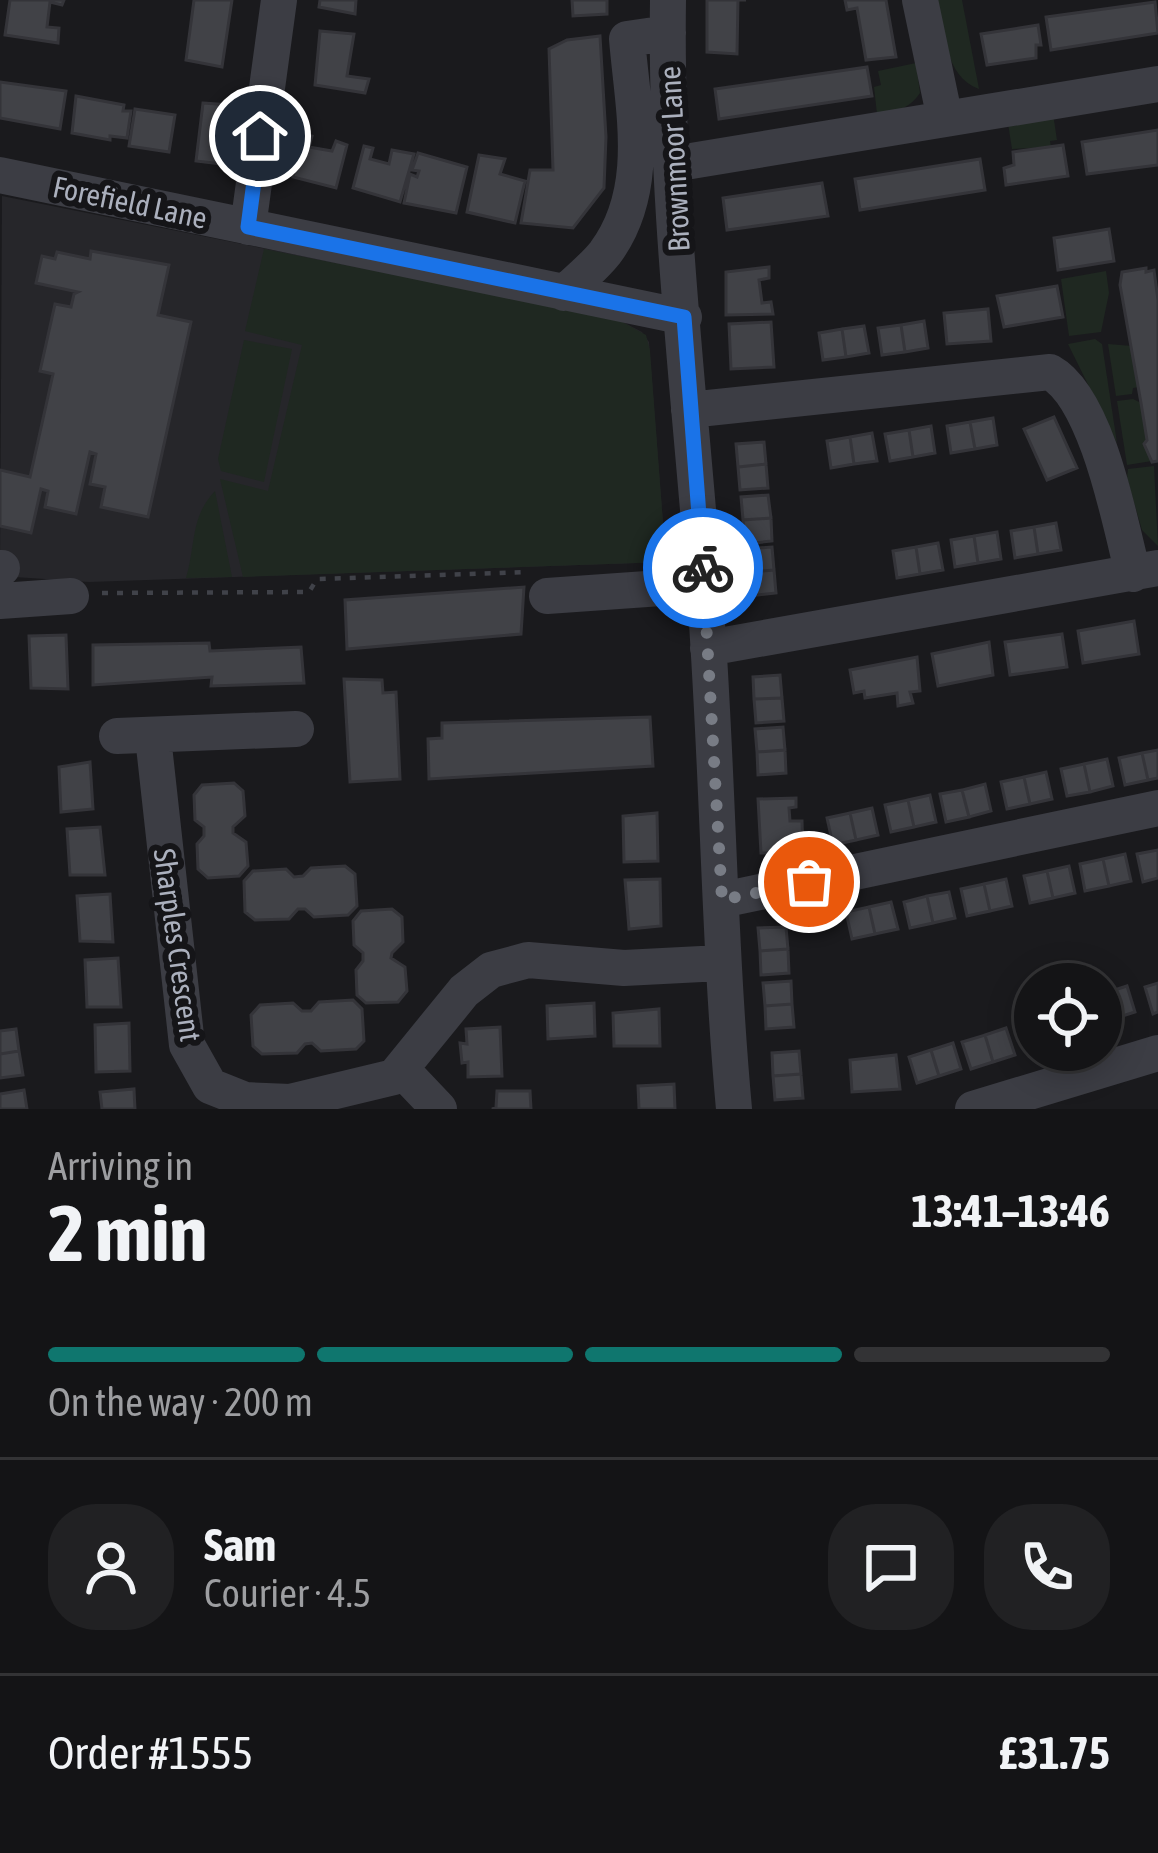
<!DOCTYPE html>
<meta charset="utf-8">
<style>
body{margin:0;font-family:"Asap Condensed",sans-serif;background:#212123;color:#f1f3f6;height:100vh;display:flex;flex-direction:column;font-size:45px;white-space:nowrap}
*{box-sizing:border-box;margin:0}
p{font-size:39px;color:#9d9ea1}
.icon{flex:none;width:66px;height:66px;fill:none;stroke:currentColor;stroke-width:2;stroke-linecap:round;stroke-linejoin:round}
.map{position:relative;height:1109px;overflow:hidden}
.sheet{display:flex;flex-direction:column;background:#141416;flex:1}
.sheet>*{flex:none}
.tools{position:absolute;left:1014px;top:963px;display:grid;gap:24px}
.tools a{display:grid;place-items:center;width:108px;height:108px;border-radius:50%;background:#141416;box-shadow:0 6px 30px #0003,0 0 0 3px #333335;font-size:60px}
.pin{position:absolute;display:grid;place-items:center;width:102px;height:102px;color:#fff;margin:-51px;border:6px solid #fff;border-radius:50%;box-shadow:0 3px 12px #0007}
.courier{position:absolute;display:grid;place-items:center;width:120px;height:120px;margin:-60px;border:9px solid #1a73e8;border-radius:50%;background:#fff;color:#222;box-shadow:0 3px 15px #0007}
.overview em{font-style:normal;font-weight:700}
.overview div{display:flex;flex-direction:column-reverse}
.overview{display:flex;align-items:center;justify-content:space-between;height:204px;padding:0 48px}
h1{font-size:78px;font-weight:700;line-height:90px}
.bar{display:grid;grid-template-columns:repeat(4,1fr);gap:18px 12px;align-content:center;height:144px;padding:0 48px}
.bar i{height:15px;border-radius:9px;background:#333335}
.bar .selected{background:#0f766e}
.bar p{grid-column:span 4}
.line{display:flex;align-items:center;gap:30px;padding:0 48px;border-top:3px solid #333335}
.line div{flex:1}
.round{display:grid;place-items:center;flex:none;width:126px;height:126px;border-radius:48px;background:#212123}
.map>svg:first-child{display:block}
.built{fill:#26262a}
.green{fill:#1f2821}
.building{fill:#414247;stroke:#343439;stroke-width:3}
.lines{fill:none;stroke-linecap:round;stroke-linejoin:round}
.path{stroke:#404249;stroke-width:4.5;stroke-dasharray:6 9;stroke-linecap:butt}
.minor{stroke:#3c3d44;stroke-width:36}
.done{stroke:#787c85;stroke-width:12;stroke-dasharray:0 21.6}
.route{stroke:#1a73e8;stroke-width:15}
.labels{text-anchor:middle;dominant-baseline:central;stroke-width:12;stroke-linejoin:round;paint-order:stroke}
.street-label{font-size:30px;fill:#abb0bd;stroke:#151518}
</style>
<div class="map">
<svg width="1158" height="1109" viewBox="0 0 1158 1109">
<rect width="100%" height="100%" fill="#1a1a1d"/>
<!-- built -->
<path class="built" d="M 2,196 L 617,319 L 642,332 L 649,342 L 666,562 L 89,582 L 0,576 Z"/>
<!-- green -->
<path class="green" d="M 938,0 L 962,0 L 979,89 C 944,76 945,32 938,0 Z
M 916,63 L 920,93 C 908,110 897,111 877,114 L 874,87 L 881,85 L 878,71 Z
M 1052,107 L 1057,140 L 1050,141 L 1051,147 L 1012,149 L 1007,117 Z
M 264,249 L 617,319 L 646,335 L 650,351 L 666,562 L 243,577 L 220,479 L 268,491 L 302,345 L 245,331 Z
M 1106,271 L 1109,293 L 1101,332 L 1069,336 L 1061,279 Z
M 1095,339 L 1102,344 L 1117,443 L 1068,344 Z
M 244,340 L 292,349 L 264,482 L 221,471 L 218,459 Z
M 1108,344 L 1132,346 L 1139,387 L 1133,388 L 1132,394 L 1116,396 Z
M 1133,399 L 1141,403 L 1147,440 L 1144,445 L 1152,461 L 1127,465 L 1117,401 Z
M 1154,466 L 1158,546 L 1142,530 L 1127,478 L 1128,469 Z
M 215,491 L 232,577 L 186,578 C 196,545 190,517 215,491 Z"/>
<!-- building -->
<path class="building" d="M 10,0 L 64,0 L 62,5 L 50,2 L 47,27 L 59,28 L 58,43 L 5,35 Z
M 194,0 L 232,0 L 222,67 L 186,60 Z
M 320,0 L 356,0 L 355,14 L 319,7 Z
M 572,0 L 607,0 L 607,14 L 573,16 Z
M 707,0 L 746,0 L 738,0 L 737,54 L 707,52 Z
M 845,0 L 886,0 L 896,57 L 866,60 L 857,8 L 847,10 Z
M 1155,2 L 1158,33 L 1051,50 L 1046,17 Z
M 1038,25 L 1041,45 L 1036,45 L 1036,58 L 987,65 L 981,34 Z
M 320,31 L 354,34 L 347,76 L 369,79 L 365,93 L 315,85 Z
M 600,36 L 606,137 L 604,188 L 573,228 L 521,223 L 530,170 L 553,170 L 549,49 L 567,40 Z
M 867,67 L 872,96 L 719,119 L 715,89 Z
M 0,82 L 66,91 L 60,129 L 0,118 Z
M 76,96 L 124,105 L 123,111 L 131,111 L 127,138 L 110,136 L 110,140 L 72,133 Z
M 203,103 L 230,105 L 222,164 L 196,161 Z
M 135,109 L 175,115 L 169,152 L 129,146 Z
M 1158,130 L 1158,165 L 1087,174 L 1082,142 Z
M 303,134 L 312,136 L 309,147 L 332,151 L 336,141 L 347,145 L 336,188 L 293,177 Z
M 1063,145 L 1068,176 L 1006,185 L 1004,168 L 1014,165 L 1013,152 Z
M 364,146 L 373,148 L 370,159 L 389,164 L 392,150 L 414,154 L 400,202 L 353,188 Z
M 418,153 L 467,167 L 456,213 L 404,203 L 410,174 L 417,177 L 419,171 L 412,170 Z
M 479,155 L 505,159 L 500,174 L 525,181 L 515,223 L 467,212 Z
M 980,159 L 985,190 L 860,210 L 855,179 Z
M 822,183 L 828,216 L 727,230 L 723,198 Z
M 1109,229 L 1114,261 L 1058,270 L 1054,238 Z
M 91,251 L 169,265 L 158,315 L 191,322 L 148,517 L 101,507 L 105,487 L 90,484 L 96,454 L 90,452 L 76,514 L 45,507 L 48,491 L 41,489 L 31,533 L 0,526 L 0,470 L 30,477 L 53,374 L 40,371 L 55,304 L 71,307 L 74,294 L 78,292 L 36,283 L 42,256 L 55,259 L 57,252 L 90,259 Z
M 769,267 L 769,278 L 759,280 L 762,303 L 771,302 L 773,314 L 726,315 L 726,272 Z
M 1146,268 L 1146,272 L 1154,270 L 1158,300 L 1158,461 L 1152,462 L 1144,444 L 1147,440 L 1141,403 L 1120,285 L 1122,272 Z
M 1057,286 L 1063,317 L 1004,327 L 997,296 Z
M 988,309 L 991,341 L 947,344 L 944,313 Z
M 924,321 L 928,348 L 905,352 L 901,325 Z
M 771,322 L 774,367 L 731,369 L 729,324 Z
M 901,325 L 905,352 L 882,355 L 878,328 Z
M 864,326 L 869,353 L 846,357 L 842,329 Z
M 842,329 L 846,357 L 823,360 L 819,333 Z
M 1054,417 L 1077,468 L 1047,480 L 1024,429 Z
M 993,418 L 997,445 L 975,449 L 970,422 Z
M 970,422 L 975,449 L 951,453 L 947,426 Z
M 931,426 L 935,453 L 913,457 L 909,430 Z
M 909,430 L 913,457 L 890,461 L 885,434 Z
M 872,433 L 877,461 L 854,464 L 850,437 Z
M 850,437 L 854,464 L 831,468 L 827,441 Z
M 764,442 L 766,464 L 738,467 L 736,444 Z
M 766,464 L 768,488 L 740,490 L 738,467 Z
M 768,495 L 771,518 L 743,520 L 741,497 Z
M 771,518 L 772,541 L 745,544 L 743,520 Z
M 1056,523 L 1061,550 L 1038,554 L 1034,527 Z
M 1034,527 L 1038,554 L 1015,558 L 1011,531 Z
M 997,532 L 1001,559 L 978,563 L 974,536 Z
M 974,536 L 978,563 L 955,567 L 951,540 Z
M 938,543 L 943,570 L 920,574 L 916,547 Z
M 772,547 L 774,570 L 747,572 L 745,549 Z
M 916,547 L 920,574 L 897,578 L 893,551 Z
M 774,570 L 776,593 L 749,596 L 747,572 Z
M 524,587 L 521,634 L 347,649 L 345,600 Z
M 1134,621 L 1139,654 L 1083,663 L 1078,631 Z
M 1062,634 L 1067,667 L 1010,675 L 1005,642 Z
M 66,635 L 68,689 L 31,688 L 29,636 Z
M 989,642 L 993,675 L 938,686 L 932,654 Z
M 209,643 L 210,651 L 301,647 L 304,683 L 211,686 L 212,677 L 93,685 L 93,645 Z
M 917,657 L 920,691 L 910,692 L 913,703 L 898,706 L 897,693 L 865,698 L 864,691 L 854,693 L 850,670 Z
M 780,675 L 782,698 L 754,699 L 753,677 Z
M 344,679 L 382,680 L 383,693 L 396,692 L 400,779 L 350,782 Z
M 782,698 L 784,721 L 756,723 L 754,699 Z
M 650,717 L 653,766 L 429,779 L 428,739 L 442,738 L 442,723 Z
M 783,727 L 785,750 L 757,752 L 755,729 Z
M 785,750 L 786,773 L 758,775 L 757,752 Z
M 1158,750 L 1158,778 L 1148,780 L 1142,753 Z
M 1142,753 L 1148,780 L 1125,785 L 1119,758 Z
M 1107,759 L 1113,786 L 1090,792 L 1084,764 Z
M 90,762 L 93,809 L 61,812 L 59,767 Z
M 1084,764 L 1090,792 L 1067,796 L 1061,769 Z
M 1046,772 L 1052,799 L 1030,804 L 1024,777 Z
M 1024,777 L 1030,804 L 1007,809 L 1001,782 Z
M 234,783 L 243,791 L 245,816 L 233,827 L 233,833 L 246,842 L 248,866 L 239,876 L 208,878 L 198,869 L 197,844 L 204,836 L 204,827 L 195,820 L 194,795 L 202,785 Z
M 985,784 L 991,811 L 969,817 L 962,790 Z
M 962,790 L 969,817 L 946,822 L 940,794 Z
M 930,795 L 936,822 L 914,827 L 908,800 Z
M 796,798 L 796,807 L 789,808 L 790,821 L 802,821 L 803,853 L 761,853 L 758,799 Z
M 908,800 L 914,827 L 891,832 L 885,805 Z
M 872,808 L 878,835 L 856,840 L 850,813 Z
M 657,813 L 658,861 L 624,862 L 623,816 Z
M 850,813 L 856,840 L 833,845 L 827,818 Z
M 100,827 L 105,875 L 70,875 L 67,829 Z
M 1158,850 L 1158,878 L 1143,882 L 1137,854 Z
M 1125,854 L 1131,881 L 1109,886 L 1103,859 Z
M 1103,859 L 1109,886 L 1085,891 L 1080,864 Z
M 345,866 L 355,874 L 357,906 L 348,915 L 314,917 L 305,909 L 298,909 L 289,919 L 255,920 L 245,912 L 244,881 L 253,871 L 286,869 L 294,877 L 303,876 L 311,868 Z
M 1069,866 L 1075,893 L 1053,898 L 1047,871 Z
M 1047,871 L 1053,898 L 1030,903 L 1024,876 Z
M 660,879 L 661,926 L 629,929 L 625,880 Z
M 1006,879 L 1012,906 L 990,911 L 984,884 Z
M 984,884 L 990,911 L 967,916 L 961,889 Z
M 949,892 L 955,918 L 933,923 L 927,896 Z
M 110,894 L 113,942 L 80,941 L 77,896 Z
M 927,896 L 933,923 L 910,928 L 904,902 Z
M 891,902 L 898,929 L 875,934 L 869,907 Z
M 869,907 L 875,934 L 852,939 L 846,912 Z
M 392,909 L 402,917 L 403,942 L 392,953 L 391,958 L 405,967 L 407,991 L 398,1002 L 366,1003 L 357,995 L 356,970 L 363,961 L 363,953 L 354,945 L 353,921 L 361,911 Z
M 786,927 L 788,949 L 760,951 L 758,928 Z
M 788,949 L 789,973 L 761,975 L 760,951 Z
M 118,958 L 121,1007 L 87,1007 L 85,960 Z
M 791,981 L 792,1004 L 765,1006 L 763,983 Z
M 1158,983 L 1158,1012 L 1153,1014 L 1145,987 Z
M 1127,986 L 1135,1012 L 1113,1019 L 1105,993 Z
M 1105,993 L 1113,1019 L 1101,1023 L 1101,994 Z
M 353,1000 L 362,1009 L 364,1041 L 356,1049 L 321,1051 L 312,1043 L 305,1044 L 297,1053 L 262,1054 L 253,1046 L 251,1015 L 260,1005 L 293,1003 L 302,1011 L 311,1011 L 319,1002 Z
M 594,1003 L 595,1036 L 548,1039 L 547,1006 Z
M 792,1004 L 794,1027 L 766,1029 L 765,1006 Z
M 659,1009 L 660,1046 L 614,1046 L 613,1013 Z
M 1035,1013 L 1035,1042 L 1026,1045 L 1017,1019 Z
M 129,1023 L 130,1071 L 96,1072 L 95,1025 Z
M 500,1027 L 502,1076 L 468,1077 L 468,1062 L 462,1063 L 460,1043 L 467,1044 L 466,1029 Z
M 1006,1028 L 1015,1055 L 993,1062 L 985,1035 Z
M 16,1029 L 19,1051 L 0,1054 L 0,1031 Z
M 985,1035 L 993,1062 L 971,1069 L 962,1042 Z
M 953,1043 L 961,1069 L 939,1076 L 931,1050 Z
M 931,1050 L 939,1076 L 917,1083 L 909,1057 Z
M 19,1051 L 23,1075 L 0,1078 L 0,1054 Z
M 799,1051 L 801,1074 L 773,1076 L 772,1053 Z
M 896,1055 L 900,1089 L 852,1092 L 850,1060 Z
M 801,1074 L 803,1098 L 775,1100 L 773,1076 Z
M 674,1084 L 675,1109 L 639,1109 L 638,1086 Z
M 134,1089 L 135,1109 L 102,1109 L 100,1092 Z
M 24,1090 L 27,1109 L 0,1109 L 0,1094 Z
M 497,1091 L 530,1091 L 531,1109 L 492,1109 L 496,1107 Z"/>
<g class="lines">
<!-- path -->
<path class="path" d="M 102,593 L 309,592 L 317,579 L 528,572"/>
<!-- minor -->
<path class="minor" d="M 668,0 C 665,194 689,389 704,582 C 718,757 718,934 734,1109
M 920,0 L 945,119
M 673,164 L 1158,84
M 0,175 L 684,317
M 248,227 L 279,0
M 564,293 C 578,280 594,267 605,253 C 652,190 633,111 627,39 L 668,33
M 689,410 L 1050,372 C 1097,398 1120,522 1133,574
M 0,568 L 2,568
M 547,596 L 704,585
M 0,601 L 71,596
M 708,648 L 1158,568
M 117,736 L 296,729
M 153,737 L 187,1045 L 210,1086 L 245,1100 L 290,1102 L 394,1077 L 464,991 L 491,970 L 528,960 L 624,968 L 721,963
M 722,900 L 1158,808
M 402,1070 L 439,1109
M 973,1109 L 1158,1053"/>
</g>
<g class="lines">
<!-- done -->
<path class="done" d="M 703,568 L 722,900 L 809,882"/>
<!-- route -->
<path class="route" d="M 260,136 L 248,227 L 684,317 L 703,568"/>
</g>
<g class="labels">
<!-- street labels -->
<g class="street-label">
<text transform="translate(674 159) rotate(-93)">Brownmoor Lane</text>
<text transform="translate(130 202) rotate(12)">Forefield Lane</text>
<text transform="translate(178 945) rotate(82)">Sharples Crescent</text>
</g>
</g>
</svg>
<div class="tools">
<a><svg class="icon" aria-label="locate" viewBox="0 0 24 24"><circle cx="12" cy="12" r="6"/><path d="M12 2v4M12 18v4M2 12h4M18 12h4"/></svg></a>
</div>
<div class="pin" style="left:809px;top:882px;background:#ea580c"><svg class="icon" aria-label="bag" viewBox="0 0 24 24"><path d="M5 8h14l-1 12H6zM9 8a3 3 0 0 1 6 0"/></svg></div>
<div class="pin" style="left:260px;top:136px;background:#1f2937"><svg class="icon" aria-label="home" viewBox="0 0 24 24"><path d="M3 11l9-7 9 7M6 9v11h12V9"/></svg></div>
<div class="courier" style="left:703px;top:568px"><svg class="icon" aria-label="bike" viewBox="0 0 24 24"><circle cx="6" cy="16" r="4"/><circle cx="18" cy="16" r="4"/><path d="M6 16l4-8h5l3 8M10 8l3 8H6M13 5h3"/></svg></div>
</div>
<section class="sheet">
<div class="overview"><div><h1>2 min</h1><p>Arriving in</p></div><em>13:41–13:46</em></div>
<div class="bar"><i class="selected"></i><i class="selected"></i><i class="selected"></i><i></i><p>On the way · 200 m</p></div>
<div class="line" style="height:216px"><a class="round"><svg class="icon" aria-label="person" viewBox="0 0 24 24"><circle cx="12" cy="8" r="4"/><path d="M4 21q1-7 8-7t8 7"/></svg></a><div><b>Sam</b><p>Courier · 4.5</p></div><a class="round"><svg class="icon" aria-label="chat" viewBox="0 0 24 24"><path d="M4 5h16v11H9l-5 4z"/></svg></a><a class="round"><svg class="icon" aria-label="phone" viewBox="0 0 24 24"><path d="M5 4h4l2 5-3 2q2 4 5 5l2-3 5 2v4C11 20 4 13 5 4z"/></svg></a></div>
<div class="line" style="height:156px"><div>Order #1555</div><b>£31.75</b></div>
</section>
